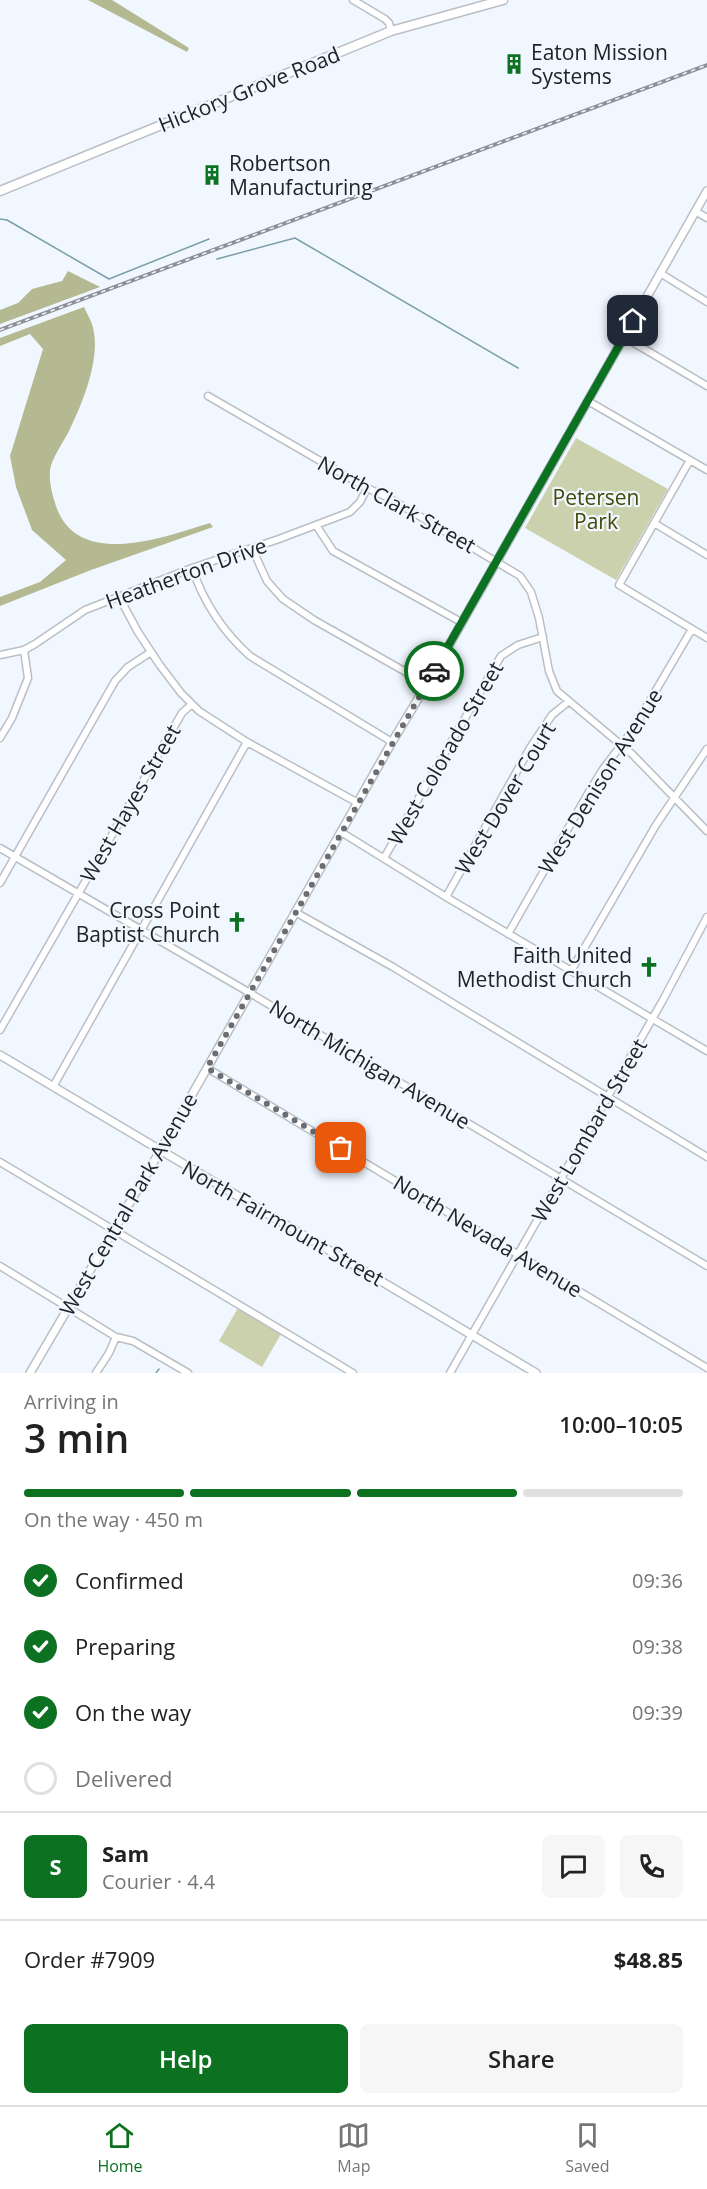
<!DOCTYPE html>
<meta charset="utf-8">
<style>
body{margin:0;font-family:"Open Sans",sans-serif;background:#f6f6f6;color:#222;height:100vh;display:flex;flex-direction:column;font-size:22px;white-space:nowrap}
*{box-sizing:border-box;margin:0}
p{font-size:20px;color:#767676}
.icon{flex:none;width:33px;height:33px;fill:none;stroke:currentColor;stroke-width:2;stroke-linecap:round;stroke-linejoin:round}
.map{position:relative;height:1373px;overflow:hidden}
.panel{display:flex;flex-direction:column;background:#fff;flex:1}
.panel>*{flex:none}
.pin{position:absolute;display:grid;place-items:center;width:51px;height:51px;color:#fff;margin:-26px;border-radius:12px;box-shadow:0 3px 9px #0006}
.courier{position:absolute;display:grid;place-items:center;width:60px;height:60px;margin:-30px;border:4px solid #0c7121;border-radius:50%;background:#fff;color:#222;box-shadow:0 2px 8px #0007}
.head em{font-style:normal;font-weight:600}
.head div{display:flex;flex-direction:column-reverse}
.head{display:flex;align-items:center;justify-content:space-between;height:102px;padding:0 24px}
h1{font-size:39px;font-weight:600;line-height:45px}
.bar{display:grid;grid-template-columns:repeat(4,1fr);gap:9px 6px;align-content:center;height:72px;padding:0 24px}
.bar i{height:8px;border-radius:4px;background:#e0e0e0}
.bar .on{background:#0c7121}
.bar p{grid-column:span 4}
.line{display:flex;align-items:center;gap:15px;padding:0 24px;border-top:2px solid #e0e0e0}
.line div{flex:1}
.round{display:grid;place-items:center;flex:none;width:63px;height:63px;border-radius:9px;background:#f6f6f6}
ol{padding:0 24px;list-style:none}
li{display:flex;align-items:center;gap:18px;height:66px}
li p{margin-inline-start:auto}
li .icon{padding:6px;border-radius:50%;background:#0c7121;color:#fff;stroke-width:4}
li:last-child{color:#767676}
li i{width:33px;height:33px;border:3px solid #e0e0e0;border-radius:50%}
.button{display:flex;gap:12px;margin-top:auto;padding:12px 24px}
.button a{flex:1;height:69px;border-radius:9px;background:#0c7121;color:#fff;font-size:24px;font-weight:600;line-height:69px;text-align:center}
.button a+a{background:#f6f6f6;color:#222}
.tabs{display:flex;justify-content:space-around;align-items:center;height:84px;border-top:2px solid #e0e0e0;background:#fff;font-size:16px;color:#767676}
.tabs a{display:grid;justify-items:center;gap:3px}
.tabs .on{color:#0c7121}
.map>svg:first-child{display:block}
.green{fill:#cbd0ad}
.forest{fill:#b4b991}
.lines{fill:none;stroke-linecap:round;stroke-linejoin:round}
.stream{stroke:#7c9ea9;stroke-width:1.5}
.minor-casing{stroke:#babfc6;stroke-width:9}
.tertiary-casing{stroke:#babfc6;stroke-width:10}
.secondary-casing{stroke:#babfc6;stroke-width:11}
.minor{stroke:#fff;stroke-width:6}
.tertiary{stroke:#fff;stroke-width:7}
.secondary{stroke:#fff;stroke-width:8}
.rail-casing{stroke:#8d9197;stroke-width:4}
.rail{stroke:#f1f7ff;stroke-width:1.5;stroke-dasharray:4.5;stroke-linecap:butt}
.done{stroke:#6a6e72;stroke-width:6;stroke-dasharray:0 10.8}
.route{stroke:#0c7121;stroke-width:8}
.labels{text-anchor:middle;dominant-baseline:central;stroke-width:4.5;stroke-linejoin:round;paint-order:stroke}
.poi-label{font-size:21px;fill:#212426;stroke:#f1f7ff;text-anchor:start}
.street-label{font-size:21px;fill:#212426;stroke:#f1f7ff}
.park-label{font-size:21px;fill:#454905;stroke:#f1f7ff}
</style>
<div class="map">
<svg width="707" height="1373" viewBox="0 0 707 1373">
<rect width="100%" height="100%" fill="#f1f7ff"/>
<!-- green -->
<path class="green" d="M 576,438 L 668,489 L 616,580 L 525,528 Z
M 238,1308 L 281,1334 L 262,1367 L 219,1341 Z"/>
<!-- forest -->
<path class="forest" d="M 88,0 L 112,0 L 189,48 L 187,52 Z
M 68,271 L 100,287 L 0,324 L 0,310 L 18,303 L 32,289 L 62,281 Z
M 84,307 C 87,314 92,321 93,328 C 101,359 82,405 68,433 C 62,444 52,458 50,470 C 49,483 52,494 56,506 C 78,570 164,537 210,523 L 213,527 L 91,570 L 0,606 L 0,597 L 40,582 L 66,560 L 32,530 L 16,487 L 10,456 L 43,349 L 30,334 L 0,346 L 0,338 Z"/>
<g class="lines">
<!-- stream -->
<path class="stream" d="M 0,219 L 7,220 L 109,279 L 209,239
M 217,259 L 295,238 L 518,368
M 156,1373 L 159,1369"/>
<!-- minor casing -->
<g class="minor-casing">
<path id="minor" d="M 353,0 L 385,19 L 389,23 L 391,31
M 695,211 L 707,218
M 660,273 L 707,302
M 624,337 L 707,386
M 208,396 L 367,488 L 389,498 L 520,576 L 531,592 L 539,618 L 549,671 L 557,691 L 632,754 L 707,831
M 588,401 L 707,470
M 690,460 L 619,585 L 707,638
M 654,523 L 707,555
M 316,525 L 333,551 L 461,622
M 252,548 L 267,581 L 283,599 L 314,620 L 427,684
M 192,568 C 204,603 222,631 250,656 L 392,742
M 121,596 L 125,608 L 138,632 L 159,664 L 181,693 L 199,711 L 247,742 L 358,803
M 0,655 L 24,650 L 35,644 L 85,610 L 192,568 L 279,539 L 350,512 L 360,502 L 367,488
M 0,738 L 12,718 L 28,678 L 24,650
M 341,832 L 446,897 L 707,1051
M 0,848 L 250,993 L 707,1266
M 384,858 L 501,656 L 518,645 L 543,637
M 0,883 L 115,681 L 128,667 L 151,652
M 446,897 L 530,748 L 552,715 L 568,702
M 295,912 L 393,967 L 707,1157
M 508,934 L 590,790 L 603,769 L 632,731 L 692,629
M 571,971 L 656,825 L 707,749
M 0,1030 L 182,713 L 192,704
M 207,1068 L 707,1368
M 54,1085 L 247,742
M 0,1162 L 353,1373
M 0,1266 L 116,1337 L 133,1341 L 188,1373
M 96,1373 L 109,1353 L 116,1337
M 450,1373 L 663,1000 L 707,917"/>
</g>
<!-- tertiary casing -->
<g class="tertiary-casing">
<path id="tertiary" d="M 0,1055 L 536,1373
M 30,1373 L 160,1151 L 392,742 L 427,684 L 707,191"/>
</g>
<!-- secondary casing -->
<g class="secondary-casing">
<path id="secondary" d="M 0,191 L 391,31 L 503,0"/>
</g>
<!-- minor -->
<use href="#minor" class="minor"/>
<!-- tertiary -->
<use href="#tertiary" class="tertiary"/>
<!-- secondary -->
<use href="#secondary" class="secondary"/>
<!-- rail casing -->
<g class="rail-casing">
<path id="rail" d="M 0,330 L 707,65"/>
</g>
<!-- rail -->
<use href="#rail" class="rail"/>
</g>
<g class="lines">
<!-- done -->
<path class="done" d="M 341,1148 L 207,1068 L 434,671"/>
<!-- route -->
<path class="route" d="M 434,671 L 633,321"/>
</g>
<!-- icons -->
<defs>
<g id="building-bare" transform="scale(1.62)"><path d="M-4-6H4V6H1V3H-1V6H-4ZM-2.5-4.3h1.7v1.8h-1.7ZM.8-4.3h1.7v1.8H.8ZM-2.5-1h1.7V.8h-1.7ZM.8-1h1.7V.8H.8Z" fill="#0c7121" stroke="#f1f7ff" stroke-width="2.5" paint-order="stroke"/></g>
<g id="church-bare" transform="scale(1.62)"><path d="M-1.2-6h2.4v3.5h3.3v2.4h-3.3V6h-2.4V-.1h-3.3v-2.4h3.3Z" fill="#0c7121" stroke="#f1f7ff" stroke-width="2.5" paint-order="stroke"/></g>
</defs>
<g fill-rule="evenodd">
<use href="#building-bare" x="514" y="64"/>
<use href="#building-bare" x="212" y="175"/>
<use href="#church-bare" x="237" y="922"/>
<use href="#church-bare" x="649" y="967"/>
</g>
<g class="labels">
<!-- poi labels -->
<g class="poi-label">
<text x="531" y="52">Eaton Mission<tspan x="531" dy="24">Systems</tspan></text>
<text x="229" y="163">Robertson<tspan x="229" dy="24">Manufacturing</tspan></text>
<text x="220" y="910" text-anchor="end">Cross Point<tspan x="220" dy="24">Baptist Church</tspan></text>
<text x="632" y="955" text-anchor="end">Faith United<tspan x="632" dy="24">Methodist Church</tspan></text>
</g>
<!-- street labels -->
<g class="street-label">
<text transform="translate(249 89) rotate(-22)">Hickory Grove Road</text>
<text transform="translate(397 504) rotate(29)">North Clark Street</text>
<text transform="translate(186 573) rotate(-20)">Heatherton Drive</text>
<text transform="translate(445 753) rotate(-60)">West Colorado Street</text>
<text transform="translate(600 781) rotate(-58)">West Denison Avenue</text>
<text transform="translate(505 798) rotate(-59)">West Dover Court</text>
<text transform="translate(130 803) rotate(-60)">West Hayes Street</text>
<text transform="translate(370 1064) rotate(31)">North Michigan Avenue</text>
<text transform="translate(589 1130) rotate(-60)">West Lombard Street</text>
<text transform="translate(128 1204) rotate(-60)">West Central Park Avenue</text>
<text transform="translate(283 1223) rotate(30)">North Fairmount Street</text>
<text transform="translate(488 1236) rotate(31)">North Nevada Avenue</text>
</g>
<!-- park labels -->
<g class="park-label">
<text x="596" y="497">Petersen<tspan x="596" dy="24">Park</tspan></text>
</g>
</g>
</svg>
<div class="pin" style="left:341px;top:1148px;background:#ea580c"><svg class="icon" aria-label="bag" viewBox="0 0 24 24"><path d="M5 8h14l-1 12H6zM9 8a3 3 0 0 1 6 0"/></svg></div>
<div class="pin" style="left:633px;top:321px;background:#1f2937"><svg class="icon" aria-label="home" viewBox="0 0 24 24"><path d="M3 11l9-7 9 7M6 9v11h12V9"/></svg></div>
<div class="courier" style="left:434px;top:671px"><svg class="icon" aria-label="car" viewBox="0 0 24 24"><path d="M5 17H2v-5l4-1 3-4h7l3 4 3 1v5h-3M9 17h6M6 11h13"/><circle cx="7" cy="17" r="2"/><circle cx="17" cy="17" r="2"/></svg></div>
</div>
<section class="panel">
<div class="head"><div><h1>3 min</h1><p>Arriving in</p></div><em>10:00–10:05</em></div>
<div class="bar"><i class="on"></i><i class="on"></i><i class="on"></i><i></i><p>On the way · 450 m</p></div>
<ol>
<li><svg class="icon" aria-label="check" viewBox="0 0 24 24"><path d="M5 12l5 5 9-10"/></svg>Confirmed<p>09:36</p></li>
<li><svg class="icon" aria-label="check" viewBox="0 0 24 24"><path d="M5 12l5 5 9-10"/></svg>Preparing<p>09:38</p></li>
<li><svg class="icon" aria-label="check" viewBox="0 0 24 24"><path d="M5 12l5 5 9-10"/></svg>On the way<p>09:39</p></li>
<li><i></i>Delivered</li>
</ol>
<div class="line" style="height:108px"><b class="round" style="background:#0c7121;color:#fff">S</b><div><b>Sam</b><p>Courier · 4.4</p></div><a class="round"><svg class="icon" aria-label="chat" viewBox="0 0 24 24"><path d="M4 5h16v11H9l-5 4z"/></svg></a><a class="round"><svg class="icon" aria-label="phone" viewBox="0 0 24 24"><path d="M5 4h4l2 5-3 2q2 4 5 5l2-3 5 2v4C11 20 4 13 5 4z"/></svg></a></div>
<div class="line" style="height:78px"><div>Order #7909</div><b>$48.85</b></div>
<div class="button"><a>Help</a><a>Share</a></div>
</section>
<nav class="tabs">
<a class="on"><svg class="icon" aria-label="home" viewBox="0 0 24 24"><path d="M3 11l9-7 9 7M6 9v11h12V9"/></svg>Home</a>
<a><svg class="icon" aria-label="map" viewBox="0 0 24 24"><path d="M3 6l6-2 6 2 6-2v14l-6 2-6-2-6 2zM9 4v14M15 6v14"/></svg>Map</a>
<a><svg class="icon" aria-label="saved" viewBox="0 0 24 24"><path d="M7 4h10v16l-5-4-5 4z"/></svg>Saved</a>
</nav>
